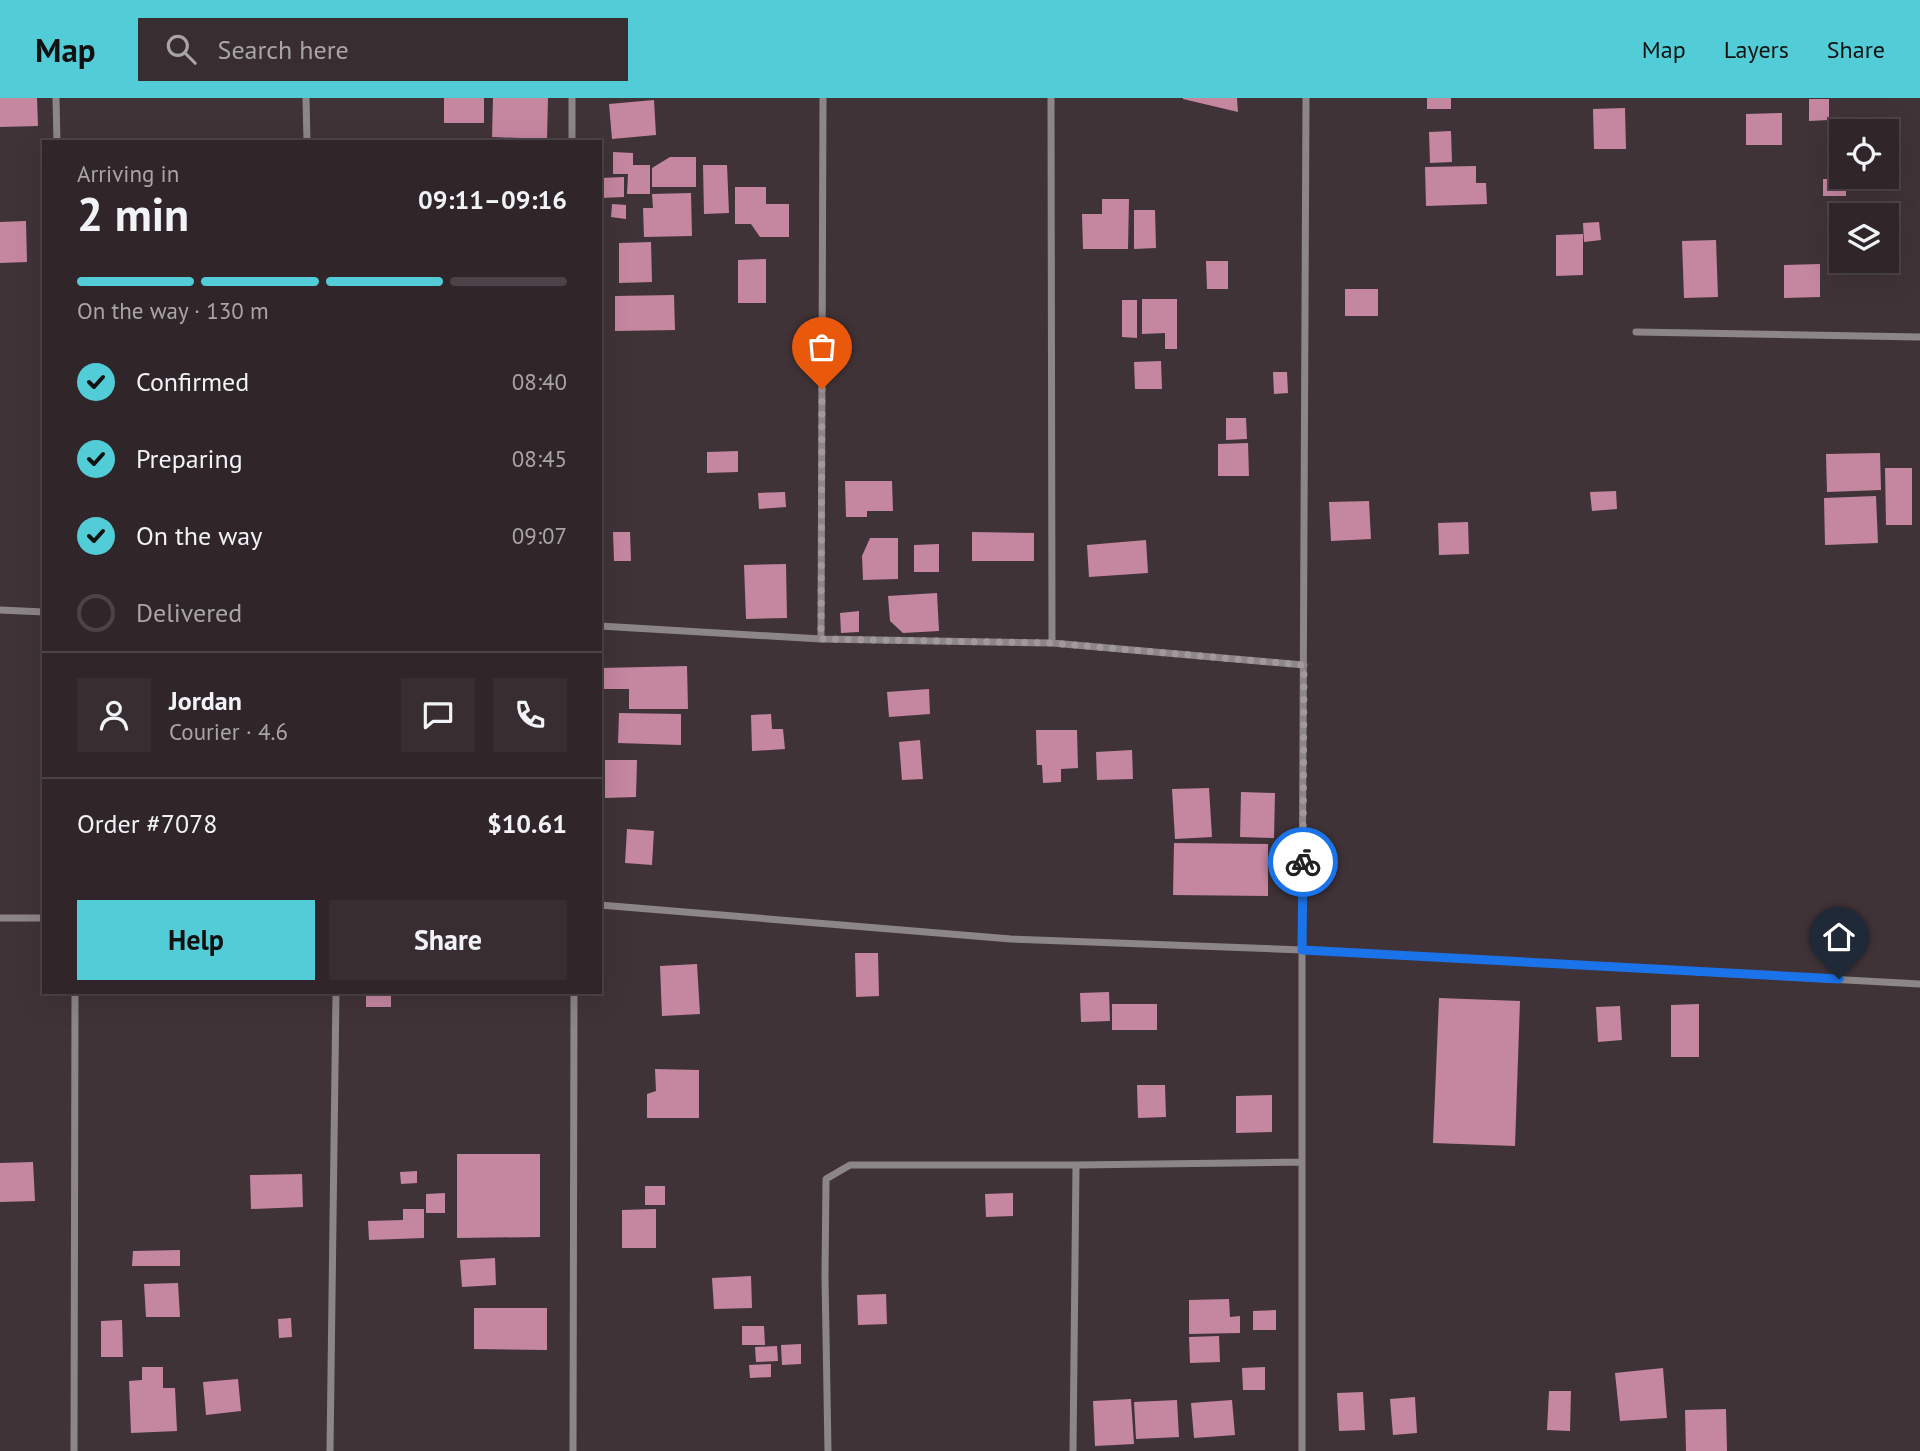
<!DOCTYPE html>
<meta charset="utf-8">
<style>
body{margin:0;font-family:"PT Sans",sans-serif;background:#382e32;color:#f1f3f6;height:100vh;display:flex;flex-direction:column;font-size:26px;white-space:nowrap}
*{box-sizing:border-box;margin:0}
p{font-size:23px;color:#a8a5a8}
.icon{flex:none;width:38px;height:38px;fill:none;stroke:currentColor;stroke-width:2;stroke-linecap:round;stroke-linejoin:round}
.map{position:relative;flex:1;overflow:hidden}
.drawer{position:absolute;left:42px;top:42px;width:560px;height:854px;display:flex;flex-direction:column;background:#30262a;border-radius:0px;box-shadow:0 7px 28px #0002,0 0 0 2px #4b4347}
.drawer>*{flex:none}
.buttons{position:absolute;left:1829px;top:21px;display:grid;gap:14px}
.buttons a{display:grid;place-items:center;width:70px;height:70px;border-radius:0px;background:#30262a;box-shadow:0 7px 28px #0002,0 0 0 2px #4b4347;font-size:35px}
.pin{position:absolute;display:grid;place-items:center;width:60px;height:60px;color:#fff;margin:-72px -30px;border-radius:50% 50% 50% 0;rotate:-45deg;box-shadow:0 0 7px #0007}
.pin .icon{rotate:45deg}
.courier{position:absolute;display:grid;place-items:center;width:70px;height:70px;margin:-35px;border:5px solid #1a73e8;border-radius:50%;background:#fff;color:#222;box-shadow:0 2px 9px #0007}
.summary em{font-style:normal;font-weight:700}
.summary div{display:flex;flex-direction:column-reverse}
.summary{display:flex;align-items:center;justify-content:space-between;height:119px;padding:0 35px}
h1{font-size:46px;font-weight:700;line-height:52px}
.bar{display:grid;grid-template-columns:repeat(4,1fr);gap:10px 7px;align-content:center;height:84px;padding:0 35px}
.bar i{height:9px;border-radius:5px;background:#4b4347}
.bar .selected{background:#52ccd6}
.bar p{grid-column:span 4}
.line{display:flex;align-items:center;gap:18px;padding:0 35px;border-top:2px solid #4b4347}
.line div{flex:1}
.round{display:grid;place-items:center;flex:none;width:74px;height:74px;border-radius:0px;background:#382e32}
ol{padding:0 35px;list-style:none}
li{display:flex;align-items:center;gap:21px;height:77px}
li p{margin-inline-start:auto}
li .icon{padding:7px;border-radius:50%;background:#52ccd6;color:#111;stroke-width:4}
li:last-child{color:#a8a5a8}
li i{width:38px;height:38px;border:4px solid #4b4347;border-radius:50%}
.cta{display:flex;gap:14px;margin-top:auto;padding:14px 35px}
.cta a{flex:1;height:80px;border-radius:0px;background:#52ccd6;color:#111;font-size:28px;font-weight:700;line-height:80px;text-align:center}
.cta a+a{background:#382e32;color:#f1f3f6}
header{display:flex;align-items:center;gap:42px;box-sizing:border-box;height:98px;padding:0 35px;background:#52ccd6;color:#111}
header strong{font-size:33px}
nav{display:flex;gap:38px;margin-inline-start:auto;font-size:24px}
.search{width:490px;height:63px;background:#382e32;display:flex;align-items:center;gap:18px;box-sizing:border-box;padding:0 24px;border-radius:0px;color:#a8a5a8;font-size:26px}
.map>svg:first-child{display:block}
.building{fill:#c586a0}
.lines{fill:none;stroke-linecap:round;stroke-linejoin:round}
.street{stroke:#8d8688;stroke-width:7}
.done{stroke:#a3999d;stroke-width:7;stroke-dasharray:0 12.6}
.route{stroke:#1a73e8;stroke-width:9}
</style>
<header>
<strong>Map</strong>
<div class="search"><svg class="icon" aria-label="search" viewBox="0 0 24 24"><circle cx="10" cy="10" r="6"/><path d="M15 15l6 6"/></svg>Search here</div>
<nav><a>Map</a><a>Layers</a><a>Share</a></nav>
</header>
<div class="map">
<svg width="1920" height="1353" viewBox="0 0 1920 1353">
<rect width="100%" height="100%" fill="#403338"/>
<!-- building -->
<path class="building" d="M 0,0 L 37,0 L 38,28 L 0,29 Z
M 444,0 L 484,0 L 484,25 L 444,25 Z
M 493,0 L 548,0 L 547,41 L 492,39 Z
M 1183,0 L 1237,0 L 1238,14 L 1183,1 Z
M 1427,0 L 1451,0 L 1451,11 L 1427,11 Z
M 1809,1 L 1829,1 L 1829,22 L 1809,23 Z
M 654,2 L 656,37 L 612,41 L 609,6 Z
M 1625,10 L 1626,51 L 1594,51 L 1593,11 Z
M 1782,15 L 1782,47 L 1746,47 L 1746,16 Z
M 1451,33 L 1452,64 L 1430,65 L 1429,34 Z
M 613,54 L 633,55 L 633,67 L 650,67 L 650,96 L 627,96 L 628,76 L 613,76 Z
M 670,59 L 696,59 L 696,89 L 652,89 L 652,70 Z
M 703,67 L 727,67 L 729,115 L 704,116 Z
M 1476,68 L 1476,85 L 1486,85 L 1487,106 L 1426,108 L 1425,69 Z
M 1829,75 L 1841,75 L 1841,79 L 1846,79 L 1846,98 L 1823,98 L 1823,81 L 1829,81 Z
M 624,79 L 624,99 L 600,100 L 600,80 Z
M 735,89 L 766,89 L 766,106 L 789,106 L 789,139 L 760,139 L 751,126 L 735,126 Z
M 691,95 L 692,138 L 644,139 L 643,110 L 653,110 L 652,96 Z
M 1102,101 L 1129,101 L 1128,151 L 1083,151 L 1082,116 L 1102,116 Z
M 612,106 L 626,107 L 626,121 L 611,119 Z
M 1134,112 L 1155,112 L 1156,150 L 1134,151 Z
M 26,123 L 27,164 L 0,165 L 0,124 Z
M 1599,124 L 1601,142 L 1584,144 L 1583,125 Z
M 1583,136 L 1583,177 L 1556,178 L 1556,137 Z
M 1716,142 L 1718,199 L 1684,200 L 1682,143 Z
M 651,144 L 652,184 L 619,185 L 619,145 Z
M 766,161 L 766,205 L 738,205 L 738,162 Z
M 1206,163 L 1228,163 L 1228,191 L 1207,191 Z
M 1820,166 L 1820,199 L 1784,200 L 1784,167 Z
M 1345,191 L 1378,191 L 1378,218 L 1345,218 Z
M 674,197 L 675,232 L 615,233 L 615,198 Z
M 1142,201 L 1177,201 L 1177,251 L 1165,251 L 1165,235 L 1142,236 Z
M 1122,202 L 1137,202 L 1137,240 L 1122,239 Z
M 1161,263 L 1162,291 L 1135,291 L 1134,264 Z
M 1273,274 L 1287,274 L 1288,295 L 1274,296 Z
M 1226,320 L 1246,320 L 1247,341 L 1226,342 Z
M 1248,345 L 1249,378 L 1218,378 L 1218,346 Z
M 738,353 L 738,374 L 707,375 L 707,354 Z
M 1880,355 L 1881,392 L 1827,394 L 1826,356 Z
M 1885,370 L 1912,370 L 1912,427 L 1886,427 Z
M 845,383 L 892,383 L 893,413 L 867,413 L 867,419 L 846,419 Z
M 1616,393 L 1617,411 L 1592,413 L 1590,394 Z
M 785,394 L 786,409 L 759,411 L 758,395 Z
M 1876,398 L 1878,445 L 1825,447 L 1824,400 Z
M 1369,403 L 1371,441 L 1331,443 L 1329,404 Z
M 1468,424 L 1469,456 L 1439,457 L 1438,425 Z
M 613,434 L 630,434 L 631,463 L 614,463 Z
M 972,434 L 1034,435 L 1034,463 L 972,463 Z
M 870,440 L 898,440 L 898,481 L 863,482 L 862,458 Z
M 1146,442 L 1148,475 L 1089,479 L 1087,447 Z
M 939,446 L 939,474 L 914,474 L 914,447 Z
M 786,466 L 787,520 L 746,521 L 744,467 Z
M 937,495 L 939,533 L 903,535 L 890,523 L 888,498 Z
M 859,513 L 859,534 L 841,535 L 840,515 Z
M 687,568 L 688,611 L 629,611 L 629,591 L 601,591 L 601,570 Z
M 929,591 L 930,616 L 889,619 L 887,594 Z
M 619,615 L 681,616 L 681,647 L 618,645 Z
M 771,616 L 772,631 L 783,631 L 785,651 L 752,653 L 751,617 Z
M 1036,632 L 1077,632 L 1078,670 L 1061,671 L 1061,684 L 1043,685 L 1042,667 L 1037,667 Z
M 920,642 L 923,681 L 902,682 L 899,644 Z
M 1132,652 L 1133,681 L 1097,682 L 1096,654 Z
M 605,662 L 637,662 L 636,699 L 605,700 Z
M 1209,690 L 1212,739 L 1175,741 L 1172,691 Z
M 1241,694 L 1275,695 L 1274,740 L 1240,739 Z
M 627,731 L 654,733 L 652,767 L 625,765 Z
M 1174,745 L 1268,746 L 1268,798 L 1173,797 Z
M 855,855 L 878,855 L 879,898 L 856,899 Z
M 697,866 L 700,916 L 662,918 L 660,868 Z
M 366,894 L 391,894 L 391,909 L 366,909 Z
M 1109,894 L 1110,923 L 1081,924 L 1080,895 Z
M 1439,900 L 1520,903 L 1515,1048 L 1433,1045 Z
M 1112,906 L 1157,906 L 1157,932 L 1112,932 Z
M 1699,906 L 1699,959 L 1671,959 L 1671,907 Z
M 1620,908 L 1622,942 L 1598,944 L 1596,909 Z
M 655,971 L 699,972 L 699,1020 L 647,1020 L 647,996 L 656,993 Z
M 1137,987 L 1165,987 L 1166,1019 L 1138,1020 Z
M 1272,997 L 1272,1034 L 1236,1035 L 1236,998 Z
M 457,1056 L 540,1056 L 540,1139 L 457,1140 Z
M 33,1064 L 35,1103 L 0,1104 L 0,1065 Z
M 417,1073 L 417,1085 L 401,1086 L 400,1074 Z
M 302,1076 L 303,1109 L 251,1111 L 250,1077 Z
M 645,1088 L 665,1088 L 665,1107 L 645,1107 Z
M 445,1095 L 445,1115 L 426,1115 L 426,1096 Z
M 1013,1095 L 1013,1118 L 986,1119 L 985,1096 Z
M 403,1111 L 424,1111 L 424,1140 L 369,1142 L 368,1123 L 403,1122 Z
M 656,1111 L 656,1150 L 622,1150 L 622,1112 Z
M 180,1152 L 180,1168 L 132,1168 L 133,1153 Z
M 495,1160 L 496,1187 L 462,1189 L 460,1162 Z
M 751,1178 L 752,1210 L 714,1211 L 712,1180 Z
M 178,1185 L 180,1219 L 146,1219 L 144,1186 Z
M 886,1196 L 887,1226 L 858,1227 L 857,1197 Z
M 1229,1201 L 1230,1219 L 1240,1218 L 1240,1235 L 1189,1236 L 1189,1202 Z
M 474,1210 L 547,1210 L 547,1252 L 474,1251 Z
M 1276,1212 L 1276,1232 L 1253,1232 L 1253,1213 Z
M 291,1220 L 292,1239 L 279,1240 L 278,1221 Z
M 122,1222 L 123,1259 L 101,1259 L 101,1223 Z
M 742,1228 L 764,1228 L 765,1247 L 742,1247 Z
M 1219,1238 L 1220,1264 L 1190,1265 L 1189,1239 Z
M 801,1246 L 801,1266 L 782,1267 L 781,1247 Z
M 777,1248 L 778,1263 L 756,1264 L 755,1249 Z
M 771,1266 L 771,1279 L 750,1280 L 749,1267 Z
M 142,1269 L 163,1269 L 163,1290 L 175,1290 L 177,1333 L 131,1335 L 129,1283 L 142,1282 Z
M 1265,1269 L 1265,1292 L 1243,1292 L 1242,1270 Z
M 1663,1270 L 1667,1320 L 1620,1323 L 1615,1275 Z
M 238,1281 L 241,1313 L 206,1317 L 203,1284 Z
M 1549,1293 L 1571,1293 L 1570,1333 L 1547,1332 Z
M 1363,1294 L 1365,1332 L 1339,1333 L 1337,1295 Z
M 1415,1299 L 1417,1335 L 1393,1337 L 1390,1301 Z
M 1131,1301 L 1134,1346 L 1095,1348 L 1093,1303 Z
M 1177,1302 L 1179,1339 L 1136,1341 L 1134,1304 Z
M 1232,1302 L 1235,1337 L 1194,1340 L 1191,1305 Z
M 1726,1311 L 1727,1353 L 1686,1353 L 1685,1312 Z"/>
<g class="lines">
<!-- street -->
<path class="street" d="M 56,0 L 57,44
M 306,0 L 307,44
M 572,0 L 572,44
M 1051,0 L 1052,545
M 1636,234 L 1920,239
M 0,512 L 44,514
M 600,528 L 821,541 L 1052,545 L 1304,567
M 821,541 L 823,0
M 600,807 L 1011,841 L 1302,852 L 1920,886
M 0,820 L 44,820
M 74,1353 L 75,894
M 330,1353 L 336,894
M 573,1353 L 574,894
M 828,1353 L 825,1179 L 826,1081 L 850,1067 L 1076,1067
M 1073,1353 L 1076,1067 L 1302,1064
M 1302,1353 L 1302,852 L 1306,0"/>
</g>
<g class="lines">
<!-- done -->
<path class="done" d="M 822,291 L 821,541 L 1052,545 L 1304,567 L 1303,764"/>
<!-- route -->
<path class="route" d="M 1303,764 L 1302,852 L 1839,881"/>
</g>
</svg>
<div class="buttons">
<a><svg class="icon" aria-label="locate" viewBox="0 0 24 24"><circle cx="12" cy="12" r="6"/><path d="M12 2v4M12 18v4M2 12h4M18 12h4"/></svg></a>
<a><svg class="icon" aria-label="layers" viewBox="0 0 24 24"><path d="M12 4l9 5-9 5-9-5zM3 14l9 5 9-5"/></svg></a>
</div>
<div class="pin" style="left:822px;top:291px;background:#ea580c"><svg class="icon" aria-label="bag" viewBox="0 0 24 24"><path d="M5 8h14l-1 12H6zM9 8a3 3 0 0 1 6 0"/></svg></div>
<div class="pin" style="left:1839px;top:881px;background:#1f2937"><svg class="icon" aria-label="home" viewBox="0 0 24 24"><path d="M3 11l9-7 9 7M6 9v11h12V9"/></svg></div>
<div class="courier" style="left:1303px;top:764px"><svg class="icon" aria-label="bike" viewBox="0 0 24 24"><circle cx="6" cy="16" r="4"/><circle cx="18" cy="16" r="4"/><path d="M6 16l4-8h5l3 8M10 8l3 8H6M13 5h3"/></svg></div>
<section class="drawer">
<div class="summary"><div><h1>2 min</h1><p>Arriving in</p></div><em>09:11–09:16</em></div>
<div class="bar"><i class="selected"></i><i class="selected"></i><i class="selected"></i><i></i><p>On the way · 130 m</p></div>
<ol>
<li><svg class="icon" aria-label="check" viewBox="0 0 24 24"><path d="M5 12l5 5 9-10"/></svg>Confirmed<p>08:40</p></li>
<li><svg class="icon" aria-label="check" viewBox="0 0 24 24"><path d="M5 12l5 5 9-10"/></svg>Preparing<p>08:45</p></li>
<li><svg class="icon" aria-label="check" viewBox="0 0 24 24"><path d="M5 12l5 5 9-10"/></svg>On the way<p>09:07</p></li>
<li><i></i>Delivered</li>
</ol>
<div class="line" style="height:126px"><a class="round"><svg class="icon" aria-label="person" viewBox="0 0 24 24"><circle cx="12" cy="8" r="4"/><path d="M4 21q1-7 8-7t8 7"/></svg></a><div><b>Jordan</b><p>Courier · 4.6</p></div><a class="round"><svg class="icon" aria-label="chat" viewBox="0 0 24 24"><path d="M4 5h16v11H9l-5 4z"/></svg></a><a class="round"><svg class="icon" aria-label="phone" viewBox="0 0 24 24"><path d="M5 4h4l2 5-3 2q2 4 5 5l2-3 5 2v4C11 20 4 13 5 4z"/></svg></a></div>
<div class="line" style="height:91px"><div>Order #7078</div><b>$10.61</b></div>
<div class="cta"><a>Help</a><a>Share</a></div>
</section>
</div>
